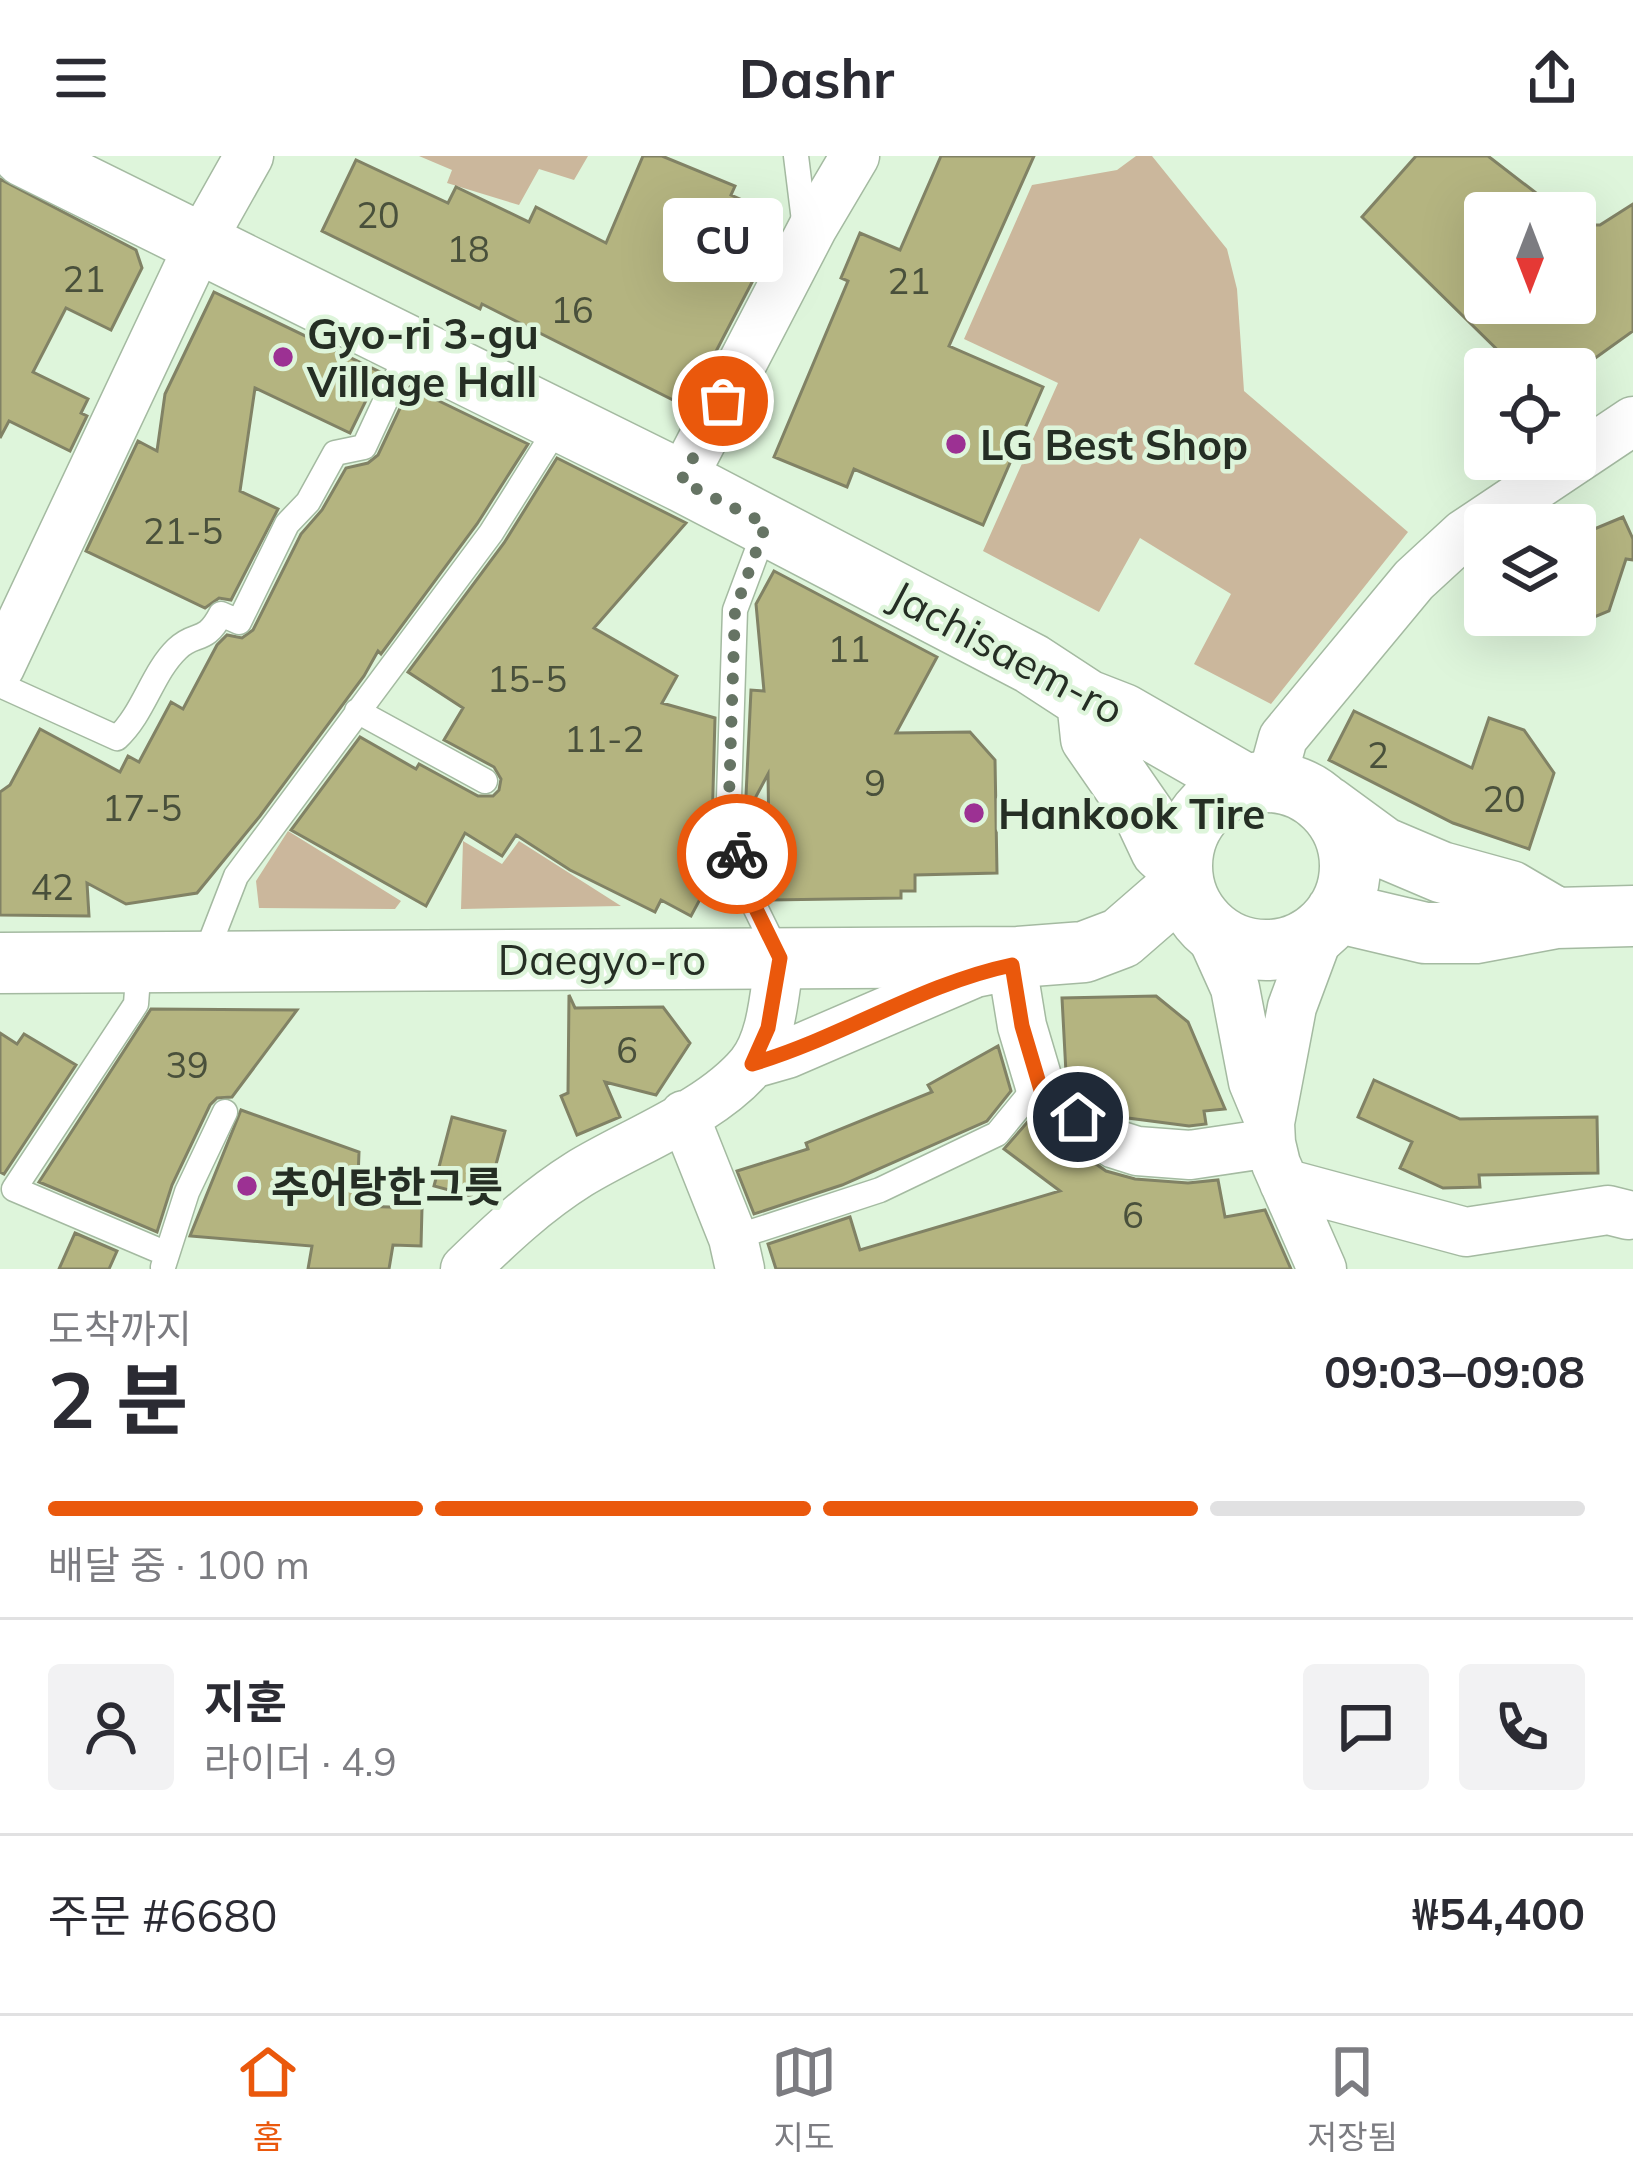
<!DOCTYPE html>
<html lang="ko">
<meta charset="utf-8">
<style>
body{margin:0;font-family:Mulish,"Noto Sans KR",sans-serif;background:#f2f2f3;color:#2b2b33;height:100vh;display:flex;flex-direction:column;font-size:45px;white-space:nowrap}
*{box-sizing:border-box;margin:0}
p{font-size:39px;color:#7c7c81}
.icon{flex:none;width:66px;height:66px;fill:none;stroke:currentColor;stroke-width:2;stroke-linecap:round;stroke-linejoin:round}
.map{position:relative;height:1113px;overflow:hidden}
.details{display:flex;flex-direction:column;background:#fff;flex:1}
.details>*{flex:none}
.needle{width:78px;rotate:180deg}
.buttons{position:absolute;left:1464px;top:36px;display:grid;gap:24px}
.buttons a{display:grid;place-items:center;width:132px;height:132px;border-radius:12px;background:#fff;box-shadow:0 12px 48px #0002;font-size:60px}
.pin{position:absolute;display:grid;place-items:center;width:102px;height:102px;color:#fff;margin:-51px;border:6px solid #fff;border-radius:50%;box-shadow:0 3px 12px #0007}
.courier{position:absolute;display:grid;place-items:center;width:120px;height:120px;margin:-60px;border:9px solid #ea580c;border-radius:50%;background:#fff;color:#222;box-shadow:0 3px 15px #0007}
.bubble{position:absolute;height:84px;border-radius:12px;background:#fff;box-shadow:0 12px 48px #0002;font-size:39px;font-weight:700;line-height:84px;text-align:center}
.head em{font-style:normal;font-weight:700}
.head div{display:flex;flex-direction:column-reverse}
.head{display:flex;align-items:center;justify-content:space-between;height:204px;padding:0 48px}
h1{font-size:78px;font-weight:700;line-height:90px}
.bar{display:grid;grid-template-columns:repeat(4,1fr);gap:18px 12px;align-content:center;height:144px;padding:0 48px}
.bar i{height:15px;border-radius:9px;background:#e1e1e2}
.bar .on{background:#ea580c}
.bar p{grid-column:span 4}
.line{display:flex;align-items:center;gap:30px;padding:0 48px;border-top:3px solid #e1e1e2}
.line div{flex:1}
.round{display:grid;place-items:center;flex:none;width:126px;height:126px;border-radius:12px;background:#f2f2f3}
header{display:flex;justify-content:space-between;align-items:center;height:156px;padding:0 48px;background:#fff;font-size:54px;font-weight:700}
.tabs{display:flex;justify-content:space-around;align-items:center;height:168px;border-top:3px solid #e1e1e2;background:#fff;font-size:33px;color:#7c7c81}
.tabs a{display:grid;justify-items:center;gap:6px}
.tabs .on{color:#ea580c}
.map>svg:first-child{display:block}
.green{fill:#cbb79c}
.building{fill:#b4b480;stroke:#818265;stroke-width:3}
.lines{fill:none;stroke-linecap:round;stroke-linejoin:round}
.service-casing{stroke:#a4baa1;stroke-width:27}
.minor-casing{stroke:#a4baa1;stroke-width:51}
.tertiary-casing{stroke:#a4baa1;stroke-width:63}
.service{stroke:#fff;stroke-width:24}
.minor{stroke:#fff;stroke-width:48}
.tertiary{stroke:#fff;stroke-width:60}
.done{stroke:#667464;stroke-width:12;stroke-dasharray:0 21.6}
.route{stroke:#ea580c;stroke-width:15}
.poi-dot{fill:#9c3193;stroke:#def5db;stroke-width:4.5}
.labels{text-anchor:middle;dominant-baseline:central;stroke-width:9;stroke-linejoin:round;paint-order:stroke}
.number-label{font-size:36px;fill:#49503b}
.poi-label{font-size:42px;font-weight:bold;fill:#252e24;stroke:#def5db;text-anchor:start}
.street-label{font-size:42px;fill:#252e24;stroke:#def5db}
</style>
<header><svg class="icon" aria-label="menu" viewBox="0 0 24 24"><path d="M4 6h16M4 12h16M4 18h16"/></svg>Dashr<svg class="icon" aria-label="share" viewBox="0 0 24 24"><path d="M12 15V3M7 8l5-5 5 5M5 13v7h14v-7"/></svg></header>
<div class="map">
<svg width="1633" height="1113" viewBox="0 0 1633 1113">
<rect width="100%" height="100%" fill="#def5db"/>
<!-- green -->
<path class="green" d="M 419,0 L 588,0 L 574,24 L 539,13 L 519,49 L 447,27 L 452,14 Z
M 1136,0 L 1152,0 L 1227,93 L 1237,133 L 1244,235 L 1408,376 L 1271,548 L 1194,508 L 1231,438 L 1140,382 L 1099,456 L 983,395 L 1058,227 L 964,183 L 1032,29 L 1117,14 Z
M 288,675 L 401,745 L 395,753 L 259,752 L 256,725 Z
M 463,685 L 502,708 L 519,685 L 621,750 L 461,753 Z"/>
<!-- building -->
<path class="building" d="M 643,0 L 662,0 L 735,30 L 731,39 L 781,61 L 761,109 L 687,251 L 482,148 L 480,153 L 322,75 L 356,4 L 448,47 L 456,31 L 529,66 L 536,51 L 606,87 Z
M 941,0 L 1034,0 L 949,190 L 1043,231 L 983,369 L 854,313 L 847,331 L 774,301 L 848,125 L 841,122 L 860,77 L 900,94 Z
M 1416,0 L 1488,0 L 1562,57 L 1485,57 L 1485,147 L 1575,147 L 1575,69 L 1600,69 L 1633,48 L 1633,175 L 1580,213 L 1517,213 L 1362,61 Z
M 0,23 L 136,94 L 142,112 L 111,174 L 66,152 L 33,216 L 88,243 L 81,257 L 87,260 L 70,295 L 9,265 L 0,282 Z
M 214,136 L 380,216 L 350,277 L 255,232 L 240,335 L 278,353 L 231,444 L 219,442 L 205,452 L 86,395 L 138,285 L 157,295 L 165,238 Z
M 410,231 L 528,288 L 477,368 L 381,498 L 378,495 L 364,520 L 260,660 L 197,737 L 126,748 L 87,727 L 89,760 L 0,759 L 0,636 L 10,629 L 40,573 L 120,616 L 128,600 L 139,606 L 171,546 L 183,553 L 217,489 L 227,479 L 242,482 L 253,474 L 301,378 L 322,354 L 346,312 L 368,307 L 378,299 Z
M 557,302 L 686,367 L 594,472 L 677,520 L 662,547 L 715,562 L 712,672 L 721,704 L 691,760 L 661,744 L 655,756 L 570,714 L 516,679 L 502,700 L 465,677 L 426,750 L 291,674 L 360,581 L 416,613 L 419,608 L 478,640 L 493,640 L 499,634 L 501,623 L 494,611 L 444,584 L 463,552 L 408,516 L 504,387 Z
M 1623,361 L 1633,383 L 1633,404 L 1626,403 L 1609,455 L 1575,469 L 1575,381 Z
M 774,415 L 937,501 L 896,577 L 970,576 L 995,604 L 997,717 L 915,719 L 915,735 L 901,735 L 901,742 L 770,744 L 768,618 L 745,661 L 751,534 L 764,535 L 756,448 Z
M 1354,555 L 1472,612 L 1489,562 L 1524,574 L 1554,617 L 1529,693 L 1453,667 L 1329,604 Z
M 569,839 L 575,852 L 663,851 L 690,887 L 656,939 L 605,926 L 620,961 L 577,979 L 561,940 L 568,937 Z
M 1156,840 L 1188,866 L 1225,953 L 1204,955 L 1206,968 L 1189,970 L 1128,962 L 1066,917 L 1062,842 Z
M 151,853 L 297,854 L 232,941 L 217,942 L 210,949 L 172,1029 L 157,1076 L 39,1026 Z
M 0,877 L 17,888 L 24,878 L 76,909 L 4,1018 L 0,1016 Z
M 998,890 L 1011,935 L 987,965 L 842,1029 L 754,1058 L 737,1015 L 808,993 L 806,987 L 932,936 L 928,929 Z
M 1374,924 L 1460,963 L 1597,961 L 1598,1017 L 1479,1019 L 1480,1031 L 1443,1032 L 1400,1012 L 1412,986 L 1358,961 Z
M 241,954 L 359,996 L 357,1050 L 422,1052 L 421,1090 L 393,1089 L 389,1113 L 308,1113 L 312,1090 L 190,1080 Z
M 452,961 L 505,975 L 491,1027 L 483,1024 L 478,1042 L 434,1030 Z
M 1031,962 L 1106,1015 L 1135,1023 L 1188,1027 L 1218,1024 L 1225,1061 L 1265,1054 L 1291,1113 L 776,1113 L 768,1088 L 850,1061 L 860,1094 L 1060,1035 L 1004,993 Z
M 75,1077 L 117,1095 L 109,1113 L 59,1113 Z"/>
<g class="lines">
<!-- service casing -->
<g class="service-casing">
<path id="service" d="M 796,0 L 805,73
M 766,371 L 735,454 L 728,673 L 755,751 L 779,800
M 0,529 L 117,582 C 144,557 152,517 177,493 C 195,475 205,489 221,458 L 239,466 L 287,368 L 308,346 L 335,297 L 364,291 L 409,194
M 357,555 L 485,625
M 203,805 L 236,720 L 491,377 L 560,267
M 139,808 L 136,848 L 14,1033 L 167,1098
M 733,1082 L 880,1034 L 997,978 L 1039,927
M 163,1111 L 187,1036 L 225,956"/>
</g>
<!-- minor casing -->
<g class="minor-casing">
<path id="minor" d="M 681,325 L 813,71 L 855,0
M 0,511 L 199,89 L 249,0
M 1271,626 L 1283,582 L 1414,424 L 1464,378 L 1633,265
M 1208,772 L 1235,832 L 1253,926 L 1268,962
M 1012,809 L 1022,870 L 1041,934 L 1115,988 L 1137,995 L 1190,999 L 1271,987 L 1276,1008 L 1322,1113
M 752,908 L 787,898 L 975,817 L 1005,811
M 684,959 L 733,1082 L 740,1113
M 1271,987 L 1270,967 L 1292,851 L 1321,773
M 1284,1027 L 1466,1076 L 1608,1054 L 1628,1059
M 465,1113 C 501,1078 536,1045 579,1018 C 631,986 711,957 751,909 C 773,882 774,836 780,803"/>
</g>
<!-- tertiary casing -->
<g class="tertiary-casing">
<path id="tertiary" d="M 24,0 L 681,325 L 1032,508 L 1087,544 L 1123,558 L 1245,628
M 1087,544 L 1091,582 L 1145,660 L 1161,694 L 1182,713
M1182 710a84 84 0 1 1 168 0a84 84 0 1 1-168 0Z
M 1326,650 L 1382,691 L 1441,716 L 1510,735 L 1556,762
M 1336,756 L 1425,777 L 1476,777 L 1556,762 L 1633,760
M 0,807 L 1018,801 L 1084,796 L 1121,782 L 1182,729"/>
</g>
<!-- service -->
<use href="#service" class="service"/>
<!-- minor -->
<use href="#minor" class="minor"/>
<!-- tertiary -->
<use href="#tertiary" class="tertiary"/>
</g>
<g class="lines">
<!-- done -->
<path class="done" d="M 723,245 L 681,325 L 766,368 L 735,454 L 728,673 L 737,698"/>
<!-- route -->
<path class="route" d="M 737,698 L 755,751 L 780,802 L 768,872 L 752,908 C 841,882 921,828 1012,809 L 1022,870 L 1041,934 L 1078,961"/>
</g>
<!-- markers -->
<g class="poi-dot">
<circle cx="283" cy="201" r="12"/>
<circle cx="956" cy="288" r="12"/>
<circle cx="974" cy="657" r="12"/>
<circle cx="247" cy="1030" r="12"/>
</g>
<g class="labels">
<!-- number labels -->
<g class="number-label">
<text x="378" y="58">20</text>
<text x="468" y="92">18</text>
<text x="84" y="122">21</text>
<text x="909" y="124">21</text>
<text x="572" y="153">16</text>
<text x="183" y="374">21-5</text>
<text x="849" y="492">11</text>
<text x="527" y="522">15-5</text>
<text x="604" y="582">11-2</text>
<text x="1378" y="598">2</text>
<text x="875" y="626">9</text>
<text x="1504" y="642">20</text>
<text x="142" y="651">17-5</text>
<text x="52" y="730">42</text>
<text x="627" y="893">6</text>
<text x="187" y="908">39</text>
<text x="1133" y="1058">6</text>
</g>
<!-- poi labels -->
<g class="poi-label">
<text x="307" y="177">Gyo-ri 3-gu<tspan x="307" dy="48">Village Hall</tspan></text>
<text x="980" y="288">LG Best Shop</text>
<text x="998" y="657">Hankook Tire</text>
<text x="271" y="1030">추어탕한그릇</text>
</g>
<!-- street labels -->
<g class="street-label">
<text transform="translate(1007 496) rotate(28)">Jachisaem-ro</text>
<text x="602" y="803">Daegyo-ro</text>
</g>
</g>
</svg>
<div class="buttons">
<a><svg class="needle" viewBox="-14 -14 28 28"><path d="M0-13l5 13h-10z" fill="#e53935"/><path d="M0 13l5-13h-10z" fill="#7c7c81"/></svg></a>
<a><svg class="icon" aria-label="locate" viewBox="0 0 24 24"><circle cx="12" cy="12" r="6"/><path d="M12 2v4M12 18v4M2 12h4M18 12h4"/></svg></a>
<a><svg class="icon" aria-label="layers" viewBox="0 0 24 24"><path d="M12 4l9 5-9 5-9-5zM3 14l9 5 9-5"/></svg></a>
</div>
<div class="pin" style="left:723px;top:245px;background:#ea580c"><svg class="icon" aria-label="bag" viewBox="0 0 24 24"><path d="M5 8h14l-1 12H6zM9 8a3 3 0 0 1 6 0"/></svg></div>
<div class="pin" style="left:1078px;top:961px;background:#1f2937"><svg class="icon" aria-label="home" viewBox="0 0 24 24"><path d="M3 11l9-7 9 7M6 9v11h12V9"/></svg></div>
<div class="courier" style="left:737px;top:698px"><svg class="icon" aria-label="bike" viewBox="0 0 24 24"><circle cx="6" cy="16" r="4"/><circle cx="18" cy="16" r="4"/><path d="M6 16l4-8h5l3 8M10 8l3 8H6M13 5h3"/></svg></div>
<div class="bubble" style="left:663px;top:42px;width:120px">CU</div>
</div>
<section class="details">
<div class="head"><div><h1>2 분</h1><p>도착까지</p></div><em>09:03–09:08</em></div>
<div class="bar"><i class="on"></i><i class="on"></i><i class="on"></i><i></i><p>배달 중 · 100 m</p></div>
<div class="line" style="height:216px"><a class="round"><svg class="icon" aria-label="person" viewBox="0 0 24 24"><circle cx="12" cy="8" r="4"/><path d="M4 21q1-7 8-7t8 7"/></svg></a><div><b>지훈</b><p>라이더 · 4.9</p></div><a class="round"><svg class="icon" aria-label="chat" viewBox="0 0 24 24"><path d="M4 5h16v11H9l-5 4z"/></svg></a><a class="round"><svg class="icon" aria-label="phone" viewBox="0 0 24 24"><path d="M5 4h4l2 5-3 2q2 4 5 5l2-3 5 2v4C11 20 4 13 5 4z"/></svg></a></div>
<div class="line" style="height:156px"><div>주문 #6680</div><b>₩54,400</b></div>
</section>
<nav class="tabs">
<a class="on"><svg class="icon" aria-label="home" viewBox="0 0 24 24"><path d="M3 11l9-7 9 7M6 9v11h12V9"/></svg>홈</a>
<a><svg class="icon" aria-label="map" viewBox="0 0 24 24"><path d="M3 6l6-2 6 2 6-2v14l-6 2-6-2-6 2zM9 4v14M15 6v14"/></svg>지도</a>
<a><svg class="icon" aria-label="saved" viewBox="0 0 24 24"><path d="M7 4h10v16l-5-4-5 4z"/></svg>저장됨</a>
</nav>
